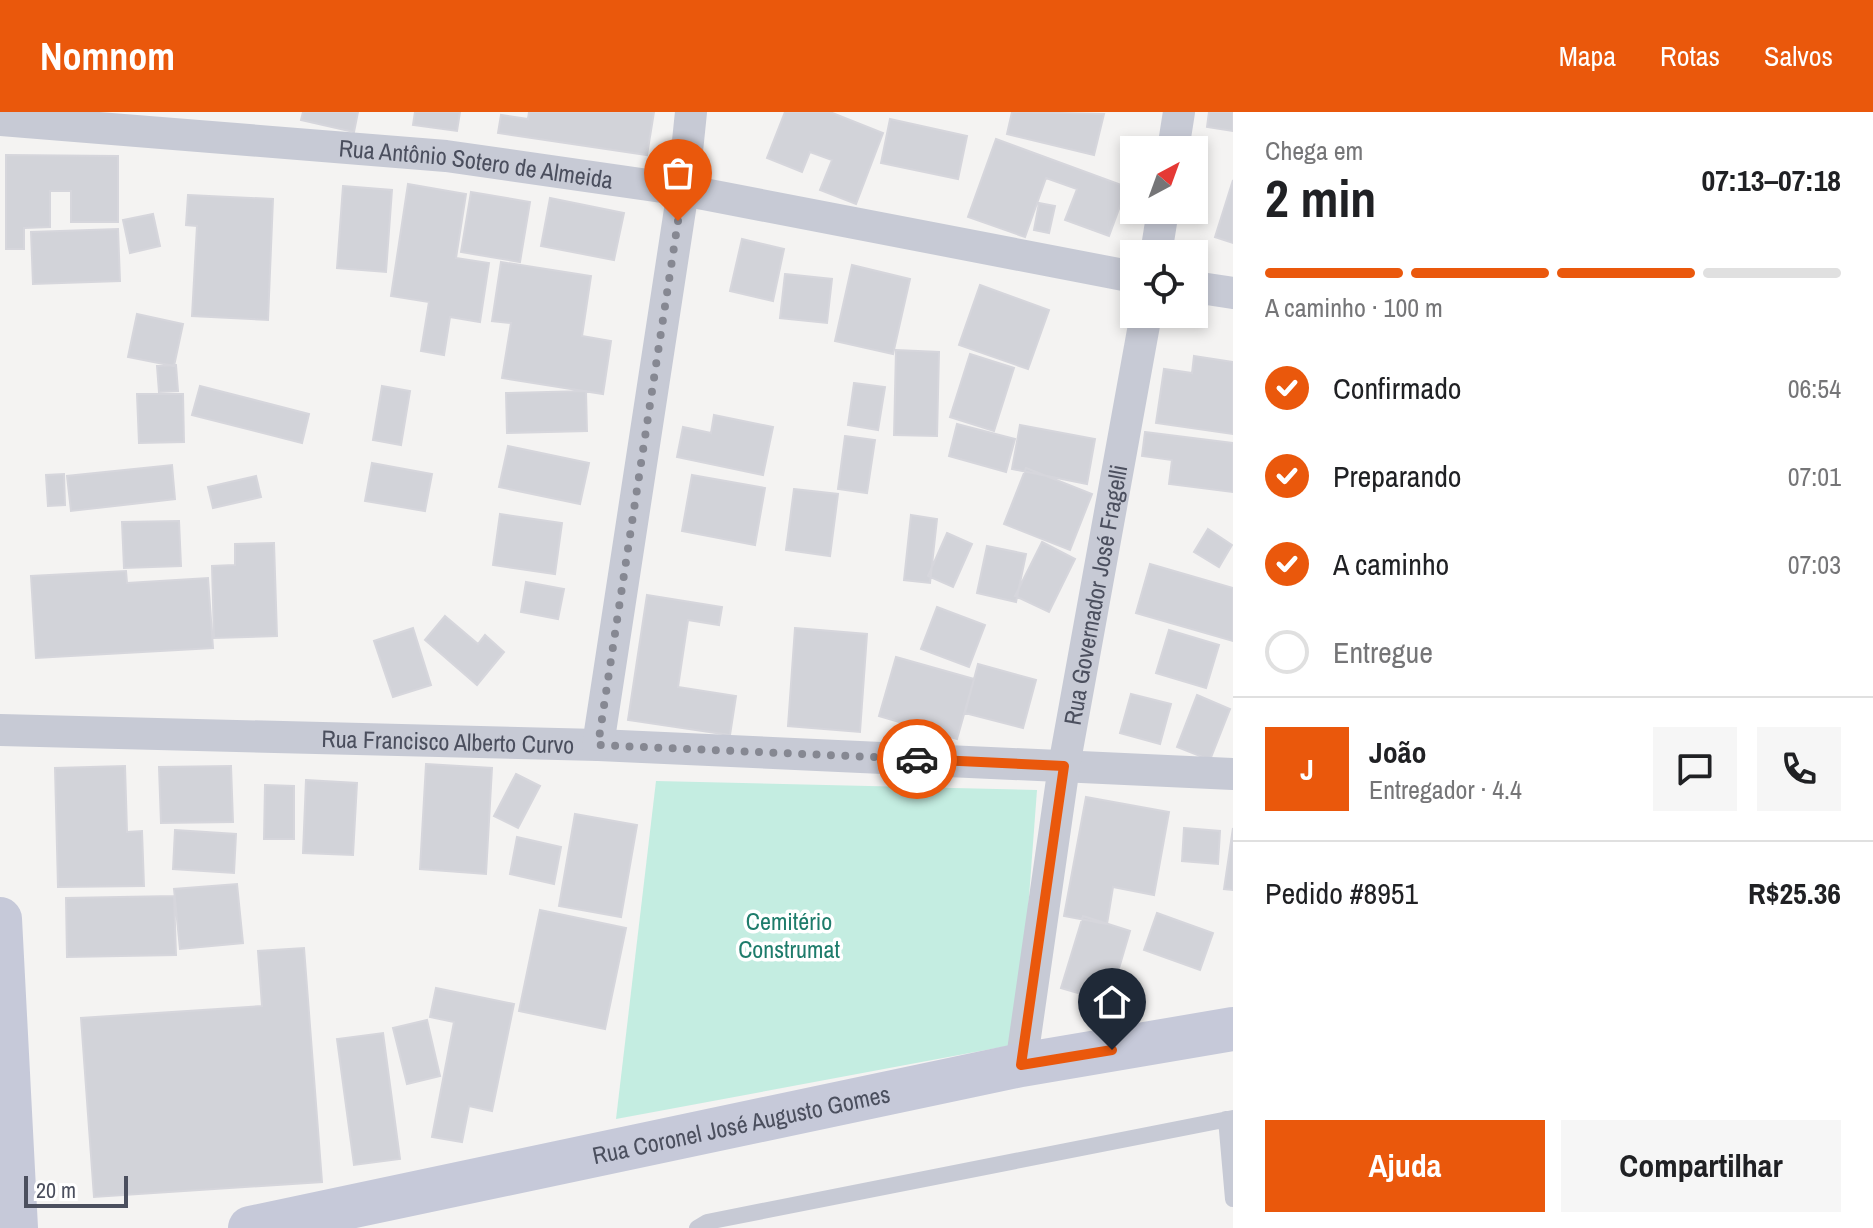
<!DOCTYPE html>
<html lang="pt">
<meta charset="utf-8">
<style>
body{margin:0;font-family:"Archivo Narrow",sans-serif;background:#f6f6f6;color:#202124;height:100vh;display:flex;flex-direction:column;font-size:30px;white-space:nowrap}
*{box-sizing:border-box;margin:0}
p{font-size:26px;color:#757577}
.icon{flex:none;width:44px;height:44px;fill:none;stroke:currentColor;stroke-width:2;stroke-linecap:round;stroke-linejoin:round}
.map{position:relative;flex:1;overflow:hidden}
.drawer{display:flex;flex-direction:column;background:#fff;width:640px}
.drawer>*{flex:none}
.needle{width:52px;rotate:41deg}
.controls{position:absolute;left:1120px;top:24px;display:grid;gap:16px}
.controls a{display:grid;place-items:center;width:88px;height:88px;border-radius:0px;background:#fff;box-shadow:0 4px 12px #0003;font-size:40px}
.scale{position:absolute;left:24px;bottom:20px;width:104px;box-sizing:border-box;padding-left:8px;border:4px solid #4b4f5e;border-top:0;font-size:22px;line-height:28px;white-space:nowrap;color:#4b4f5e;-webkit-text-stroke:6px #fff;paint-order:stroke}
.pin{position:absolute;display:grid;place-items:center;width:68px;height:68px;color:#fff;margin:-82px -34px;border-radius:50% 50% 50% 0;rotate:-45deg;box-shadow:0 0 8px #0007}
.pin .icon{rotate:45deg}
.courier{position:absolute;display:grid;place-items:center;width:80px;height:80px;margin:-40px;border:6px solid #ea580c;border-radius:50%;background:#fff;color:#222;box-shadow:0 2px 10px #0007}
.summary em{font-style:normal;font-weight:700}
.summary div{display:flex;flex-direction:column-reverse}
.summary{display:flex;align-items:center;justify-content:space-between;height:136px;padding:0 32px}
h1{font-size:52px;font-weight:700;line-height:60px}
.bar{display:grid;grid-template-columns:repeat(4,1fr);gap:12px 8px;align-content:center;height:96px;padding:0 32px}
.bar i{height:10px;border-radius:6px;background:#e0e0e0}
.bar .selected{background:#ea580c}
.bar p{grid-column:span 4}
.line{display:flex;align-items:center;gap:20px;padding:0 32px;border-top:2px solid #e0e0e0}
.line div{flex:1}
.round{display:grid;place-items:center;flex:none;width:84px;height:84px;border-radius:0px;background:#f6f6f6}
ol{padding:0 32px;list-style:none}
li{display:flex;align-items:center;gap:24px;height:88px}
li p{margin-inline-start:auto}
li .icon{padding:8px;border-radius:50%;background:#ea580c;color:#fff;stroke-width:4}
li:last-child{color:#757577}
li i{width:44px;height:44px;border:4px solid #e0e0e0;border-radius:50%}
.action{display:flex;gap:16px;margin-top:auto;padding:16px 32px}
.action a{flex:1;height:92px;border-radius:0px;background:#ea580c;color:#fff;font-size:32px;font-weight:700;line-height:92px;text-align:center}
.action a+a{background:#f6f6f6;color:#202124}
header{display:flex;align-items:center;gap:48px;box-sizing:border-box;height:112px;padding:0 40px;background:#ea580c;color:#fff}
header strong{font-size:38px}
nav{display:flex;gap:44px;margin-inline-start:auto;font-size:28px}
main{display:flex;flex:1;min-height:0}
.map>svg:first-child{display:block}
.green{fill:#c4ede1}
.building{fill:#d2d3d9;stroke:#d6d6dc;stroke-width:2}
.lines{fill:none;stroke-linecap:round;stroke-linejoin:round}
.lane{stroke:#c7cad5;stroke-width:16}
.street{stroke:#c7cad5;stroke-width:32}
.secondary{stroke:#c6c9d9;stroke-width:44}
.done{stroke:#868892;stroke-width:8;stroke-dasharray:0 14.4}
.route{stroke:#ea580c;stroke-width:10}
.labels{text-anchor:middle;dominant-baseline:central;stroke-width:7;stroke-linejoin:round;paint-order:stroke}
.street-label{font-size:24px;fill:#4b4f5e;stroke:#fff}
.park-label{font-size:24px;fill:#1e7c6b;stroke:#fff}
</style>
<header>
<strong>Nomnom</strong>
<nav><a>Mapa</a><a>Rotas</a><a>Salvos</a></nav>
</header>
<main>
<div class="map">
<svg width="1233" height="1116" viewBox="0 0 1233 1116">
<rect width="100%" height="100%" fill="#f4f3f2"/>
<!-- green -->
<path class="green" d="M 656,669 L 1037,678 L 1018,932 L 616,1007 Z"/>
<!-- building -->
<path class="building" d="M 303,0 L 358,0 L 354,20 L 301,8 Z
M 415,0 L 460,0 L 457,19 L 413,13 Z
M 529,0 L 654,0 L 647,43 L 498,21 L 501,3 L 528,7 Z
M 785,0 L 830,0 L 883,21 L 856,92 L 820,78 L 832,48 L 810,40 L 802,60 L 767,46 Z
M 1012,0 L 1104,2 L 1094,43 L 1007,22 Z
M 1209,0 L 1233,0 L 1233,19 L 1207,15 Z
M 890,7 L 967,24 L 958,67 L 881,51 Z
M 996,27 L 1127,75 L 1109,124 L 1065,108 L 1077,77 L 1046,66 L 1025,125 L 968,105 Z
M 6,43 L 118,44 L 118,110 L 71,110 L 71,79 L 50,79 L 50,115 L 24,116 L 24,137 L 6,137 Z
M 1233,68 L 1233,131 L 1215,125 Z
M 408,72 L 466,82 L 456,146 L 489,151 L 480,210 L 450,205 L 444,243 L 421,239 L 429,190 L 391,184 Z
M 343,74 L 392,78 L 386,160 L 337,156 Z
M 471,80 L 530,90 L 520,150 L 461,140 Z
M 188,83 L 273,87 L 268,208 L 192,204 L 197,114 L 186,113 Z
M 550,86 L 624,101 L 614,148 L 541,134 Z
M 1039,91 L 1055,94 L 1049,121 L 1034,118 Z
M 153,102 L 160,134 L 130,141 L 123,108 Z
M 118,117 L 120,169 L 33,172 L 31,120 Z
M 742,127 L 784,137 L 773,189 L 730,179 Z
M 501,150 L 591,164 L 582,224 L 611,229 L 603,282 L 502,266 L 511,211 L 492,209 Z
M 852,153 L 910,167 L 893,242 L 835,229 Z
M 785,162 L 832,167 L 827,211 L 780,206 Z
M 980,173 L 1049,198 L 1028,257 L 959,233 Z
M 137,202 L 183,212 L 174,254 L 128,245 Z
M 896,238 L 939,240 L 937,324 L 894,323 Z
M 970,242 L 1014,256 L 994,319 L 950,305 Z
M 1194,244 L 1233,250 L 1233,322 L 1156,311 L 1164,257 L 1192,261 Z
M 176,253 L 178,279 L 159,280 L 157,254 Z
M 854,271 L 885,275 L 878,318 L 848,313 Z
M 200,274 L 309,302 L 302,331 L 192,303 Z
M 382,274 L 410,279 L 401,333 L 373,328 Z
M 586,279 L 587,319 L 507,321 L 506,281 Z
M 137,282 L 183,282 L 184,330 L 139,331 Z
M 714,303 L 773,315 L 763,363 L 677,345 L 683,315 L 711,321 Z
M 957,312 L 1015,327 L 1006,360 L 949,344 Z
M 1020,313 L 1095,327 L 1087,372 L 1012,357 Z
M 1145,320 L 1233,331 L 1233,380 L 1169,372 L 1172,348 L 1142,344 Z
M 845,324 L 875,328 L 867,381 L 838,377 Z
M 508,334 L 589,351 L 580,392 L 499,375 Z
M 372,351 L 432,362 L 425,399 L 365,389 Z
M 172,353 L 175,387 L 71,399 L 67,364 Z
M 1026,356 L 1092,382 L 1070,438 L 1004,412 Z
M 64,362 L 65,393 L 48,394 L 46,363 Z
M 692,363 L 765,376 L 755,433 L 682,419 Z
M 256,364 L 261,385 L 213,396 L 208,375 Z
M 794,377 L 838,382 L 830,444 L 786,438 Z
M 500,402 L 562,411 L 555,462 L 493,453 Z
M 911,403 L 937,407 L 930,471 L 904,468 Z
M 179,409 L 181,454 L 124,456 L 122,410 Z
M 1208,417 L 1232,433 L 1219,455 L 1194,440 Z
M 947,421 L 972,432 L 953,475 L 928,464 Z
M 1042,430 L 1075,447 L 1049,500 L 1015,484 Z
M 274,431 L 277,524 L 214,526 L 212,454 L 235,453 L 235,432 Z
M 987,434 L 1026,442 L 1016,490 L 977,481 Z
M 1150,452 L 1233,476 L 1233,529 L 1136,501 Z
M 126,459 L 127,471 L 208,466 L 213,536 L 36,546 L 31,464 Z
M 526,470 L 564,477 L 558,507 L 521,500 Z
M 647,483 L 722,495 L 719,513 L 688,508 L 678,575 L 736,584 L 730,623 L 628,608 Z
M 937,495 L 985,513 L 969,555 L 921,537 Z
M 445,504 L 478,532 L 485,523 L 504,540 L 477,573 L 425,528 Z
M 413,516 L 431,573 L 393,585 L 374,529 Z
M 795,516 L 867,522 L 860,620 L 788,614 Z
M 1169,518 L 1219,533 L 1206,576 L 1156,561 Z
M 896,545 L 974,567 L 957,627 L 879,604 Z
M 978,552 L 1036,568 L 1023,616 L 965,601 Z
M 1131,582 L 1171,592 L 1160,632 L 1120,621 Z
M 1197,583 L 1230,597 L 1210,648 L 1177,635 Z
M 426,652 L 492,656 L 486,762 L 420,757 Z
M 125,654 L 127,720 L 142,719 L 144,774 L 58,775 L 55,656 Z
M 231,654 L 233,710 L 161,711 L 159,655 Z
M 516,662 L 540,674 L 518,716 L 494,704 Z
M 306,668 L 357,671 L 353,743 L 303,741 Z
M 265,673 L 294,674 L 294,727 L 264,727 Z
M 1086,685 L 1169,700 L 1154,783 L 1113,775 L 1107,812 L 1064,804 Z
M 575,702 L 637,713 L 621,805 L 559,794 Z
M 1184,716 L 1220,719 L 1218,752 L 1182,749 Z
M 1233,716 L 1233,778 L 1224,777 Z
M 175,718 L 236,722 L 234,761 L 173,757 Z
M 517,725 L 561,735 L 554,772 L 510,762 Z
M 237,772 L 243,831 L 180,837 L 174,777 Z
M 174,784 L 176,843 L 67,845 L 66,786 Z
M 540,798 L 626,816 L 605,917 L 519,899 Z
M 1157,801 L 1213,821 L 1200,858 L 1144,838 Z
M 1083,804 L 1130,819 L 1109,890 L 1061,876 Z
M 304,836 L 322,1070 L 94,1085 L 81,906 L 262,894 L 258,839 Z
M 436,876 L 514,892 L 492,999 L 469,994 L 462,1030 L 432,1025 L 454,910 L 430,905 Z
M 427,908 L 440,964 L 407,972 L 393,916 Z
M 383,921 L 400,1047 L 354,1053 L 337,927 Z"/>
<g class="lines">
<!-- lane -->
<path class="lane" d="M 1226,1007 L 1233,1087
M 697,1116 L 707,1110 L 1233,1006"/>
<!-- street -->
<g class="street">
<path id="s1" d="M 0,8 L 446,44 L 683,78 L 1134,165"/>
<path d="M 1173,38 L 1179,0"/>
<path d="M 1156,142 L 1163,98"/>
<path d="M 1194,175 L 1233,181"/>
<path id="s2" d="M 0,618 L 598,633 L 1233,662"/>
<path d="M 598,633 L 683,78 L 691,0"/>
<path id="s3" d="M 1021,953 L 1064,654 L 1146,202"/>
</g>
<!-- secondary -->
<g class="secondary">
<path d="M 0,807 L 16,1116"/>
<path id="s4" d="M 250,1116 L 1021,953 L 1233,917"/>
</g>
</g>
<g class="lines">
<!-- done -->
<path class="done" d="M 678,109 L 598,633 L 917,647"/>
<!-- route -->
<path class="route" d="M 917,647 L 1064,654 L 1021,953 L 1112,938"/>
</g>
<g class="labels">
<!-- street labels -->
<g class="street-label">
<text stroke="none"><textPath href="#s1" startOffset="478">Rua Antônio Sotero de Almeida</textPath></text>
<text stroke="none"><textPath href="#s3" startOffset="476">Rua Governador José Fragelli</textPath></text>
<text stroke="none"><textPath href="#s2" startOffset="448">Rua Francisco Alberto Curvo</textPath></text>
<text stroke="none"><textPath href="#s4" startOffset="502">Rua Coronel José Augusto Gomes</textPath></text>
</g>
<!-- park labels -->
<g class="park-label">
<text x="789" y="809">Cemitério<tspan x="789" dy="28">Construmat</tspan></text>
</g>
</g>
</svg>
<div class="controls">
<a><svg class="needle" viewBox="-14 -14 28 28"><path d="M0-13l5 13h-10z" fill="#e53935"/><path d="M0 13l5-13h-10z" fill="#757577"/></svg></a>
<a><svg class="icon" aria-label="locate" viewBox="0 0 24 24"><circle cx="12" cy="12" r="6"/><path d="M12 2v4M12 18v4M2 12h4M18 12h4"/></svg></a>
</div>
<div class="scale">20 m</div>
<div class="pin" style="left:678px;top:109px;background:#ea580c"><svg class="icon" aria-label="bag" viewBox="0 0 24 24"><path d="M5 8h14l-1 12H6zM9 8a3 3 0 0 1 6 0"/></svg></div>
<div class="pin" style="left:1112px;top:938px;background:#1f2937"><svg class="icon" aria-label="home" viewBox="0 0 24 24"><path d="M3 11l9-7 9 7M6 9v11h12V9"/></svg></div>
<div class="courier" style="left:917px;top:647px"><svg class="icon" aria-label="car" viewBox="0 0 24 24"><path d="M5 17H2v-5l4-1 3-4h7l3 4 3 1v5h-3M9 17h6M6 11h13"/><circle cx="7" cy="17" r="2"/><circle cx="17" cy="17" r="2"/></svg></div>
</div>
<section class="drawer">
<div class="summary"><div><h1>2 min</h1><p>Chega em</p></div><em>07:13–07:18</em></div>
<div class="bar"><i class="selected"></i><i class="selected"></i><i class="selected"></i><i></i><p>A caminho · 100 m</p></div>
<ol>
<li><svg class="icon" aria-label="check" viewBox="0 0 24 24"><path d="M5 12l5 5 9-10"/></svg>Confirmado<p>06:54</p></li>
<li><svg class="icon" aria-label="check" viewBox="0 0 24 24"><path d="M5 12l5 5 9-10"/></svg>Preparando<p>07:01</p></li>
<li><svg class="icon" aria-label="check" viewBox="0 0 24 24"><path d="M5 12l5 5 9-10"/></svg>A caminho<p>07:03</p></li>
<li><i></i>Entregue</li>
</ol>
<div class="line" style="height:144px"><b class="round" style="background:#ea580c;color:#fff">J</b><div><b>João</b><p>Entregador · 4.4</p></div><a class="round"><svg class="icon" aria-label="chat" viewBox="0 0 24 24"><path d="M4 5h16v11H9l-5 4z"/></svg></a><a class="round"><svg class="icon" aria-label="phone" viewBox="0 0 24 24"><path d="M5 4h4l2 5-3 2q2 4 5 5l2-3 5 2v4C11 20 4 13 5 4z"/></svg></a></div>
<div class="line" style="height:104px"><div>Pedido #8951</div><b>R$25.36</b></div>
<div class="action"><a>Ajuda</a><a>Compartilhar</a></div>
</section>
</main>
